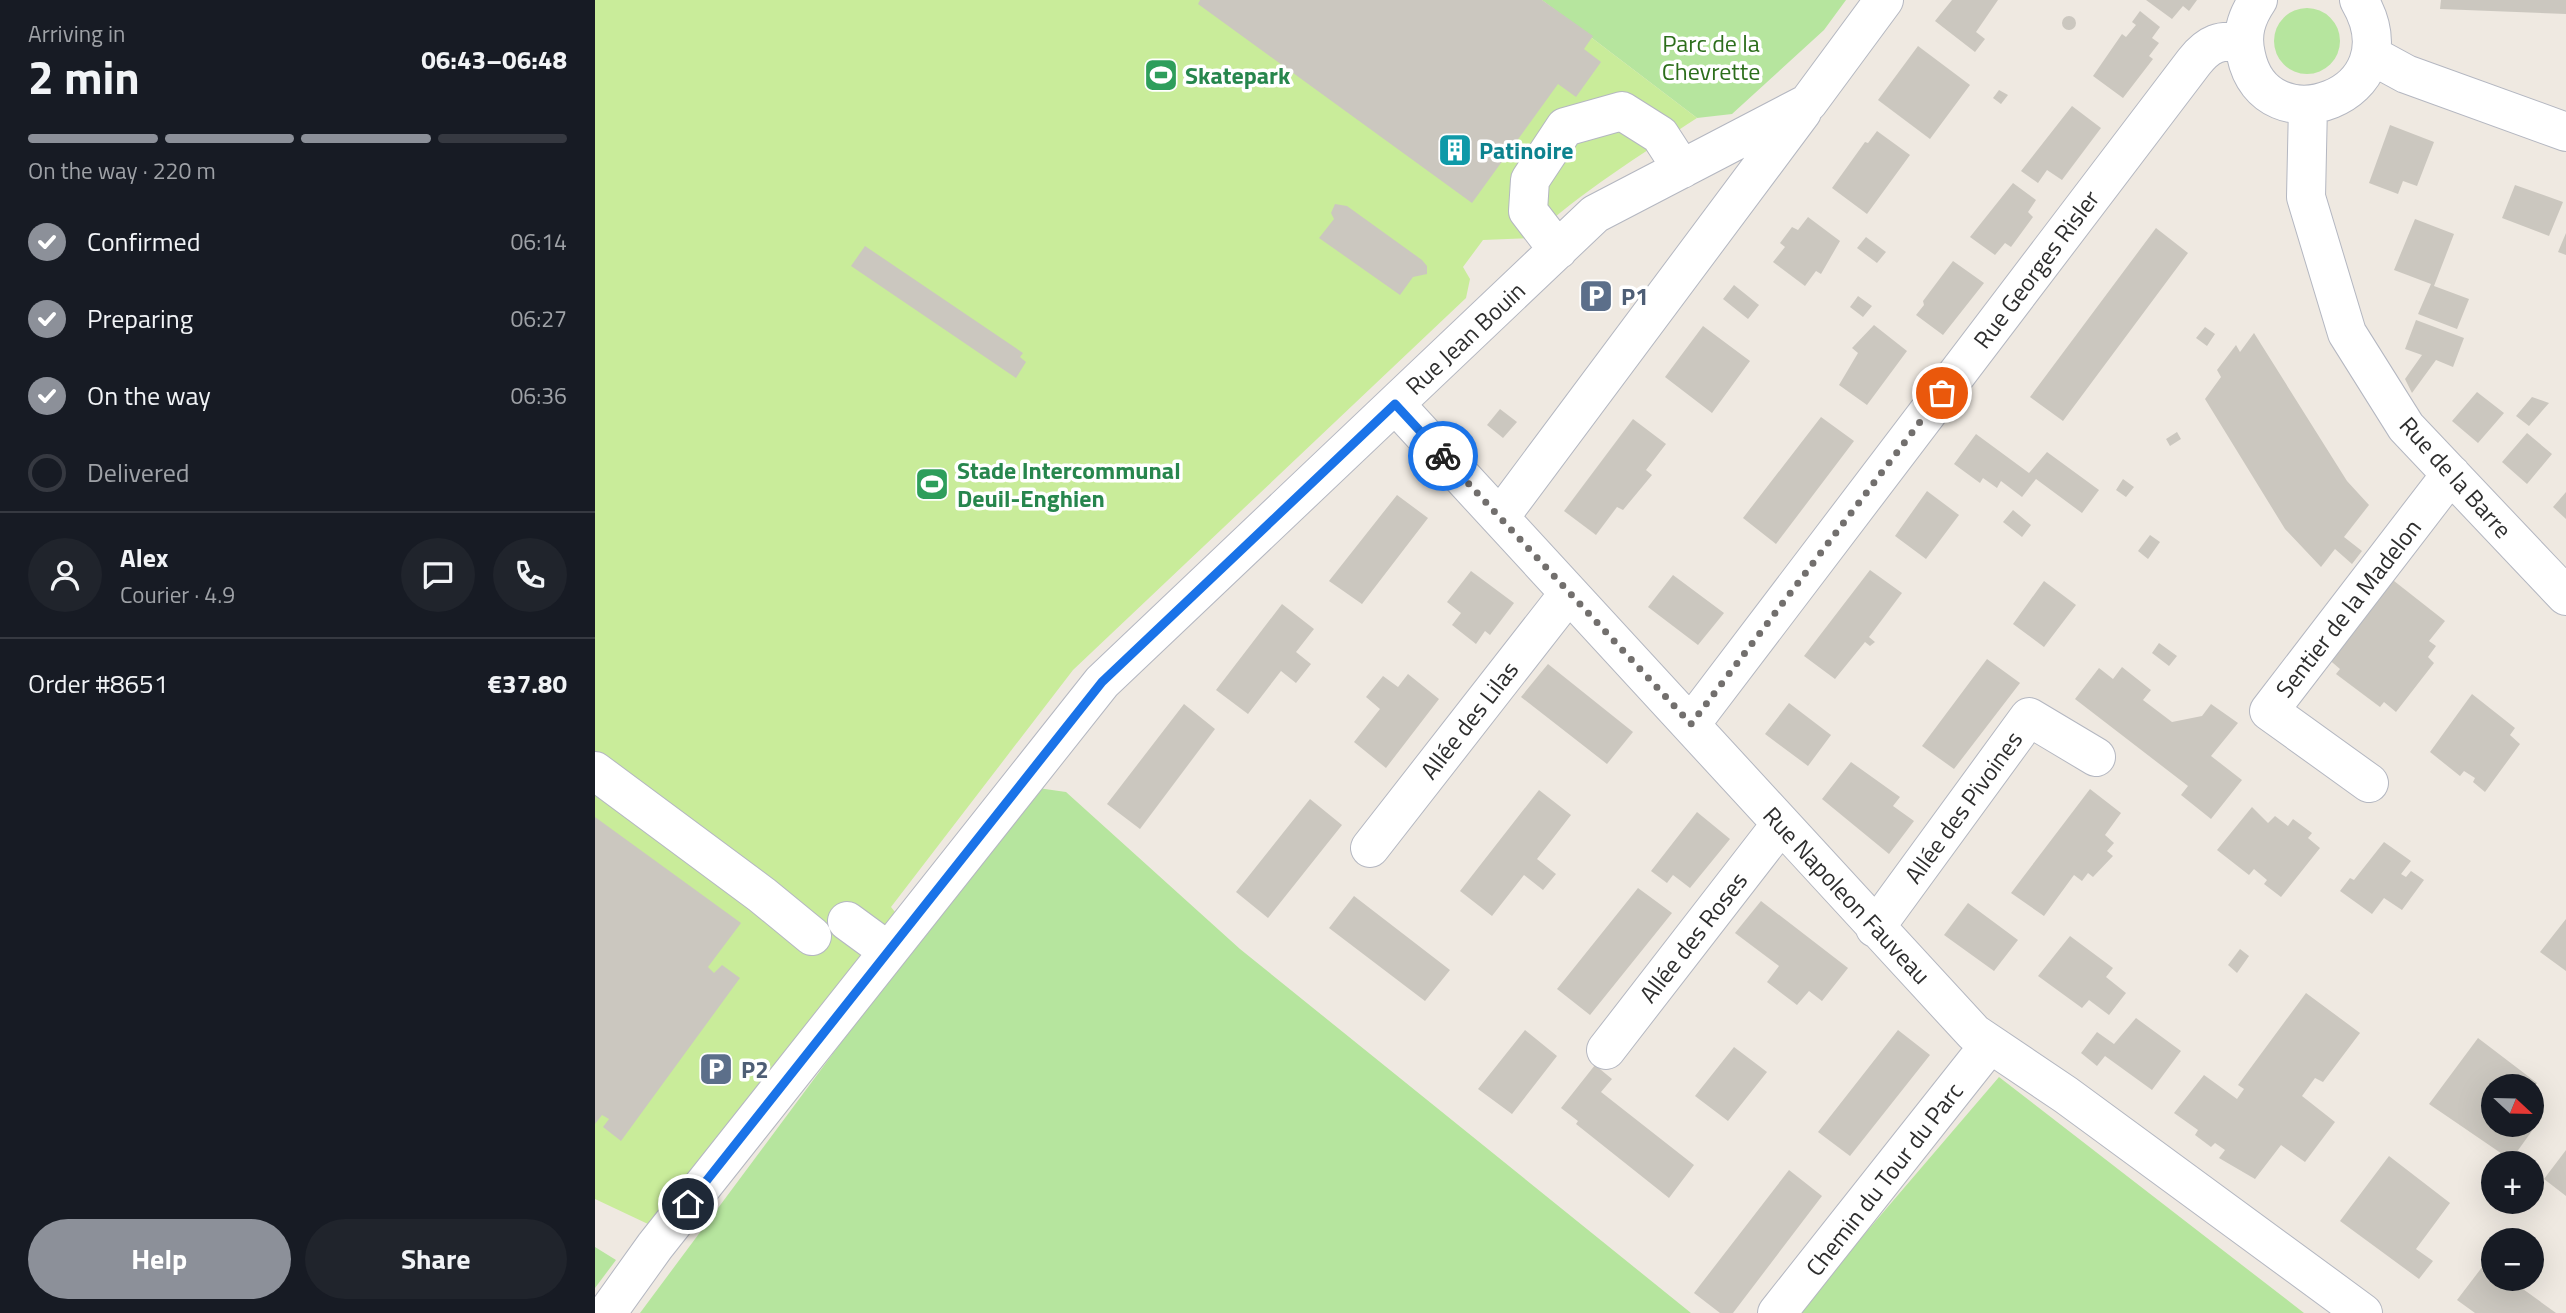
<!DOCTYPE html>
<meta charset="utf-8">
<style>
body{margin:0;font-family:"Titillium Web",sans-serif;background:#20242c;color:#f1f3f6;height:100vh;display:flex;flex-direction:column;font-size:26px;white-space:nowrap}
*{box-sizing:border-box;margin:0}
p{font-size:23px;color:#9ea1a6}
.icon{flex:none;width:38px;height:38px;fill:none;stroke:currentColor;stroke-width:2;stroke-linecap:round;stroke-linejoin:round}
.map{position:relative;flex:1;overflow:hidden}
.panel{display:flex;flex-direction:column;background:#171b24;width:595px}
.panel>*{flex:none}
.needle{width:46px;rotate:112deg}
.tools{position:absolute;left:1886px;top:1074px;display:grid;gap:14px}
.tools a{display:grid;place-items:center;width:63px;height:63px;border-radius:50%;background:#171b24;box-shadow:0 7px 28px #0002;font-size:35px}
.pin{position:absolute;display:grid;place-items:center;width:60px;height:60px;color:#fff;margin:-30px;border:4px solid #fff;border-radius:50%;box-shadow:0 2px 7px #0007}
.courier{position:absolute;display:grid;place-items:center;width:70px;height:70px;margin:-35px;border:5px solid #1a73e8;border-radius:50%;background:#fff;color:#222;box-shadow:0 2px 9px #0007}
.overview em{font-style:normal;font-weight:700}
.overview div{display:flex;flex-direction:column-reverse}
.overview{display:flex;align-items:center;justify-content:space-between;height:119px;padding:0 28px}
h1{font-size:46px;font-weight:700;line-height:52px}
.bar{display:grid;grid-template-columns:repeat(4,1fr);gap:10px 7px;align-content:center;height:84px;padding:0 28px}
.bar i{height:9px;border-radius:5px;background:#363941}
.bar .current{background:#8c9099}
.bar p{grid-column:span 4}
.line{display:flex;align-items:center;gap:18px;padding:0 28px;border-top:2px solid #363941}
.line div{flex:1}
.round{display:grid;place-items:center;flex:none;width:74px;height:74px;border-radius:37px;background:#20242c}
ol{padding:0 28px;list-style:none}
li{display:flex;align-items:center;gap:21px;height:77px}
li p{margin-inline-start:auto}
li .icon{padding:7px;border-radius:50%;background:#8c9099;color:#fff;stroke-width:4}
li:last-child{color:#9ea1a6}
li i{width:38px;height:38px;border:4px solid #363941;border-radius:50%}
.primary-button{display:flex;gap:14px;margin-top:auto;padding:14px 28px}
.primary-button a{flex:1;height:80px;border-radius:42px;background:#8c9099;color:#fff;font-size:28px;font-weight:700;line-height:80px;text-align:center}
.primary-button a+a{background:#20242c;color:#f1f3f6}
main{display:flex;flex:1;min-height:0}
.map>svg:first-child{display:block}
.green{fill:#b6e59e}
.pitch{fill:#c9ec9a}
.building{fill:#cbc7bf}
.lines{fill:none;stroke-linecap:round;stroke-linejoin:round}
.minor-casing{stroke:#b4b7c1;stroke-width:40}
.minor{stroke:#fff;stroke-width:38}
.done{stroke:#726f6d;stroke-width:7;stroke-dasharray:0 12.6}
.route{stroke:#1a73e8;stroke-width:9}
.labels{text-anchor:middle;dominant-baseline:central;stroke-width:7;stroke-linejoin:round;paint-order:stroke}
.park-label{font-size:24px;fill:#2c6e1b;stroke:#fff}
.leisure-label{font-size:24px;font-weight:bold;fill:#27864d;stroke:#fff;text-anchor:start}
.culture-label{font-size:24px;font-weight:bold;fill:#0d838f;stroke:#fff;text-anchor:start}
.street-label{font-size:24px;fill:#2e2e2e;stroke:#fff}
.service-label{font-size:24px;font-weight:bold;fill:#4e5e75;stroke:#fff;text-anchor:start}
</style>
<main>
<section class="panel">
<div class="overview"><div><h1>2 min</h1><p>Arriving in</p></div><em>06:43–06:48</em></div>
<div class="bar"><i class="current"></i><i class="current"></i><i class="current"></i><i></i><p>On the way · 220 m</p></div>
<ol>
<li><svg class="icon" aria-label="check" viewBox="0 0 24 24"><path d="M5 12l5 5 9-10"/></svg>Confirmed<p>06:14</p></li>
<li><svg class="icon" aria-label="check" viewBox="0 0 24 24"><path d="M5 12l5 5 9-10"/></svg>Preparing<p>06:27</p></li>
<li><svg class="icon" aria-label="check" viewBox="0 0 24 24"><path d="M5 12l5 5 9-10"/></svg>On the way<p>06:36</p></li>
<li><i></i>Delivered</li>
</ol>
<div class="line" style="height:126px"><a class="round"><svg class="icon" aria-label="person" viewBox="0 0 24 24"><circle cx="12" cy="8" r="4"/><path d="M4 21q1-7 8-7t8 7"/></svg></a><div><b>Alex</b><p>Courier · 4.9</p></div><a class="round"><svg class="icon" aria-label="chat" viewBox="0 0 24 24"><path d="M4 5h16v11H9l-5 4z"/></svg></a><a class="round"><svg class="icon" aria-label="phone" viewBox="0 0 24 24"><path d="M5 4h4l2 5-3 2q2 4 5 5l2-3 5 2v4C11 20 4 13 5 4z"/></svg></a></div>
<div class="line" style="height:91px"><div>Order #8651</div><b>€37.80</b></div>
<div class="primary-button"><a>Help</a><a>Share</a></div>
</section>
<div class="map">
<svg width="1971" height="1313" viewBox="0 0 1971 1313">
<rect width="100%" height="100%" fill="#efe9e1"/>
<!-- green -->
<path class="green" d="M 947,0 L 1251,0 L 1229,30 L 1137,114 L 1102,118 Z
M1679 41a33 33 0 1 1 66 0a33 33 0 1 1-66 0Z
M 436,787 L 471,792 L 645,949 L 1096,1313 L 45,1313 Z
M 1404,1077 L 1709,1313 L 1202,1313 Z
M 0,1247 L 21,1260 L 0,1288 Z"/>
<!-- pitch -->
<path class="pitch" d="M 0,0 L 947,0 L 1102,118 C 1044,156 987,191 936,238 L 888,240 L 868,267 L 875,279 L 871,298 L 478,670 L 296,907 L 300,912 L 80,1206 L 53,1224 L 0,1199 Z"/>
<!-- building -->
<path class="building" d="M 605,0 L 947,0 L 998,36 L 989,49 L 1006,62 L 981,97 L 963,84 L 877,203 L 603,4 Z
M 1357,0 L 1403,0 L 1381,32 L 1390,39 L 1380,52 L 1340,21 Z
M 1551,0 L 1602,0 L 1594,11 L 1588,6 L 1577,19 Z
M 1846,0 L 1971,0 L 1971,14 L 1845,9 Z
M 1545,11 L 1565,27 L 1557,38 L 1564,43 L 1554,56 L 1558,59 L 1528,98 L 1498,76 L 1527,34 L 1531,37 L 1541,25 L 1537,22 Z
M1467 23a7 7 0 1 1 14 0a7 7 0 1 1-14 0Z
M 1323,46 L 1375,85 L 1335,139 L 1283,100 Z
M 1404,90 L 1413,95 L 1406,104 L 1398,98 Z
M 1477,106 L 1506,128 L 1467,180 L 1452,170 L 1443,183 L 1426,171 Z
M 1795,125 L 1839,142 L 1822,186 L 1808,181 L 1803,194 L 1774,183 Z
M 1282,131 L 1315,155 L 1272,214 L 1237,188 L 1270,142 L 1273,143 Z
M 1418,183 L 1441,200 L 1433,212 L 1438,217 L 1416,247 L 1410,243 L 1400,255 L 1375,237 Z
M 1920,185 L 1968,202 L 1954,236 L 1907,218 Z
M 740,204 L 752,206 L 827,260 L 832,266 L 832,274 L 818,277 L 805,295 L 724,238 L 739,219 L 736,213 Z
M 1213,217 L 1245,241 L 1226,274 L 1221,271 L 1210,286 L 1178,262 L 1190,247 L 1185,243 L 1197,227 L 1203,230 Z
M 1820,219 L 1859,234 L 1839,286 L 1874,299 L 1862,329 L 1823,314 L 1836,284 L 1799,270 Z
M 1561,228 L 1593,253 L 1468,421 L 1435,397 Z
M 1971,233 L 1971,255 L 1963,252 Z
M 1271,237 L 1291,252 L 1282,263 L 1262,248 Z
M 270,246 L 428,353 L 425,357 L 431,362 L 421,378 L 256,266 Z
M 1358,261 L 1389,283 L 1348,335 L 1321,315 L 1329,305 L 1328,301 Z
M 1139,285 L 1164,305 L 1153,319 L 1128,299 Z
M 1263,296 L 1277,306 L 1268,317 L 1255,307 Z
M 1821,320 L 1869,338 L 1858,367 L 1841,360 L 1817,393 L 1810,379 L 1827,355 L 1810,349 Z
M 1279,325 L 1312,351 L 1272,405 L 1244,385 L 1263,353 L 1257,348 Z
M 1108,326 L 1155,361 L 1117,413 L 1070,377 Z
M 1610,327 L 1620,334 L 1612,346 L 1601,338 Z
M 1659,333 L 1752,481 L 1774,505 L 1749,537 L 1767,551 L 1757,564 L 1740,549 L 1726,567 L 1690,529 L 1610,399 L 1626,377 L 1622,370 L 1641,345 L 1645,352 Z
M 1882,392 L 1909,413 L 1883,443 L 1857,421 Z
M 1937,397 L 1954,403 L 1934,426 L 1921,416 Z
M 905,409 L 922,422 L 908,438 L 892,425 Z
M 1226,417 L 1259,441 L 1181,544 L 1148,518 Z
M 1038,419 L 1071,444 L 1051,470 L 1057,475 L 1028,510 L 1022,507 L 1001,535 L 969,511 Z
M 1582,432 L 1586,439 L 1575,446 L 1571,439 Z
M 1932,433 L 1957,454 L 1932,484 L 1907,462 Z
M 1381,434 L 1434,473 L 1452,452 L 1504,490 L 1487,513 L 1441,479 L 1427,497 L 1406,481 L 1402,488 L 1388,478 L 1385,483 L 1359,464 Z
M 1528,479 L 1539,487 L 1531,497 L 1521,490 Z
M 1332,491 L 1364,515 L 1331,559 L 1300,536 Z
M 1971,492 L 1971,519 L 1958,507 Z
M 802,495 L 833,518 L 767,604 L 734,581 Z
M 1418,510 L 1436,525 L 1427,537 L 1408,522 Z
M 1555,535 L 1565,542 L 1553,559 L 1543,551 Z
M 1275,570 L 1307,593 L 1274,637 L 1280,642 L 1275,646 L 1270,642 L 1240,679 L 1209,656 Z
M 876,571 L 919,603 L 895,635 L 890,631 L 881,644 L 857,625 L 866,613 L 852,602 Z
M 1078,575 L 1129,613 L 1103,645 L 1053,607 Z
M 1794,577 L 1850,621 L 1834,641 L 1841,646 L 1833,657 L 1839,663 L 1801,712 L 1789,702 L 1785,707 L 1741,674 L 1745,669 L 1731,657 Z
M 1449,581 L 1481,605 L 1449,647 L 1418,624 Z
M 687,604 L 719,629 L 701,652 L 716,664 L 701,683 L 686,671 L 653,714 L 621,690 Z
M 1564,643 L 1582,656 L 1574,666 L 1557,653 Z
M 1392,659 L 1425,683 L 1359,769 L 1327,746 Z
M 953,664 L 1038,732 L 1012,764 L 926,697 Z
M 1527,667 L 1556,690 L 1548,700 L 1577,722 L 1607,716 L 1616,704 L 1643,723 L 1616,756 L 1647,780 L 1616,819 L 1586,795 L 1593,786 L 1480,699 L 1504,668 L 1518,679 Z
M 813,674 L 844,699 L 791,768 L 759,742 L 785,709 L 771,697 L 788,676 L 803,687 Z
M 1877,694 L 1920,728 L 1915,735 L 1925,744 L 1890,792 L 1878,782 L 1880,778 L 1869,771 L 1865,776 L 1835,752 Z
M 1194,703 L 1236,735 L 1213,766 L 1170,734 Z
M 589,704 L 620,729 L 545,829 L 512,804 Z
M 1256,762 L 1305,797 L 1298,806 L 1319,821 L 1294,854 L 1227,799 Z
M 1495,789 L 1526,813 L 1510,835 L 1519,843 L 1512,851 L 1518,856 L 1498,877 L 1493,873 L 1487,881 L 1479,875 L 1449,916 L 1416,893 Z
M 944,790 L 976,815 L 942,859 L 961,874 L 948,890 L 929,875 L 897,916 L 865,891 Z
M 715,799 L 747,825 L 673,918 L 641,892 Z
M 1657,807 L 1673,823 L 1680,816 L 1693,826 L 1698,819 L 1717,833 L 1713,838 L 1725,848 L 1686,897 L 1669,884 L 1672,880 L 1659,869 L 1654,875 L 1622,850 Z
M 1102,812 L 1135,839 L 1095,888 L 1078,875 L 1072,883 L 1056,871 Z
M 0,817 L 146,923 L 113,967 L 119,973 L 127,965 L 145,978 L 26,1141 L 8,1127 L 14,1119 L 7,1115 L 0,1124 Z
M 1789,842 L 1816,861 L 1806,874 L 1811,877 L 1816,871 L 1829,880 L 1807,910 L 1789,898 L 1777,914 L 1745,891 L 1755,878 L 1759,880 Z
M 1043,888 L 1077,913 L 995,1015 L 962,989 Z
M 759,896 L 855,970 L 830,1001 L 734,928 Z
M 1166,901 L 1253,968 L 1227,1001 L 1214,991 L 1202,1005 L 1172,982 L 1184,966 L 1140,933 Z
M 1373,903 L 1423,940 L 1399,971 L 1349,935 Z
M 1971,919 L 1971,971 L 1945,952 Z
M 1475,936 L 1518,968 L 1511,977 L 1531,993 L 1514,1015 L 1494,1000 L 1487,1008 L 1443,976 Z
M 1645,949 L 1654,956 L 1642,973 L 1633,965 Z
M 1711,993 L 1765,1033 L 1728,1082 L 1720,1078 L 1707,1096 L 1740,1122 L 1710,1162 L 1686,1145 L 1660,1179 L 1624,1158 L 1630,1150 L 1620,1143 L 1616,1147 L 1600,1135 L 1603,1130 L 1579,1113 L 1609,1075 L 1642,1099 L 1649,1089 L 1643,1085 Z
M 1541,1018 L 1586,1051 L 1557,1090 L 1510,1056 L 1502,1066 L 1486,1053 L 1502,1032 L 1519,1044 Z
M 930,1030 L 962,1056 L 917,1114 L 883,1089 Z
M 1303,1030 L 1335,1055 L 1255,1156 L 1223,1132 Z
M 1883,1038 L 1942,1083 L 1937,1090 L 1937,1087 L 1899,1087 L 1899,1125 L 1935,1125 L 1939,1128 L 1916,1160 L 1834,1104 Z
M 1139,1047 L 1172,1072 L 1133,1121 L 1100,1096 Z
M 1000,1065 L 1017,1079 L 1006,1092 L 1099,1165 L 1074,1198 L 981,1124 L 983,1121 L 966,1108 Z
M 1971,1150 L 1971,1196 L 1949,1179 Z
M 1794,1156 L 1855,1203 L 1821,1249 L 1838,1261 L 1824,1279 L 1745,1221 Z
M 1194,1170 L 1227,1196 L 1138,1313 L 1125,1313 L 1099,1293 Z
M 1891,1262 L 1899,1268 L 1899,1279 L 1914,1279 L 1961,1313 L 1880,1313 L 1862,1300 Z"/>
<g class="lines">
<!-- minor casing -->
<g class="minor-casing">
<path id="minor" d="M 1663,0 C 1651,18 1646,34 1651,55 C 1670,149 1821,97 1764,0
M 1776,55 L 1811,74 L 1971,132
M 1713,105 L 1711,197 L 1752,333 L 1811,427 L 1971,596
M 963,250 L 933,211 L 935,180 L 970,127 L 1027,111 L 1065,135 L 1087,169
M 800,404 L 1379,1033 L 1471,1095 L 1768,1313
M 905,517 L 1207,112
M 1096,724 L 1599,62 C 1613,44 1626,38 1648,44
M 0,771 L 167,895 L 217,936
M 1774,783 L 1674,711 L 1856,474
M 775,848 L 974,593
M 252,921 L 293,951
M 1280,928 L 1434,717 L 1501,757
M 1011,1050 L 1186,824
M 12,1313 L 60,1246 L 507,682 L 1000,214 L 1213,103 L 1289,0
M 1182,1313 L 1395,1044"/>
</g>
<!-- minor -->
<use href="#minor" class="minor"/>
</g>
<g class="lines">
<!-- done -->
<path class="done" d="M 848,456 L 1096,724 L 1347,393"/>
<!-- route -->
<path class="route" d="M 93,1204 L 507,682 L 800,404 L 848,456"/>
</g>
<!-- icons -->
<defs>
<g id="stadium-square" transform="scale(1.75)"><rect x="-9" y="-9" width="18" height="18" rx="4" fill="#2e9e5b" stroke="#fff"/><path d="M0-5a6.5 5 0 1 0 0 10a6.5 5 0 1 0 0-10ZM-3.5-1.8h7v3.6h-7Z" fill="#fff"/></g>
<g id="building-square" transform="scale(1.75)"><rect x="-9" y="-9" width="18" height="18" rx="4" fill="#0f9aa8" stroke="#fff"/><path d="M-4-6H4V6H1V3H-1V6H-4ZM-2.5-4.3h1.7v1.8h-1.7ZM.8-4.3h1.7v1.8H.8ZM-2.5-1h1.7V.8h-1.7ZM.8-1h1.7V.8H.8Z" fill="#fff"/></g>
<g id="parking-square" transform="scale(1.75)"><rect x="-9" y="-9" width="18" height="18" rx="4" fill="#5c6f8a" stroke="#fff"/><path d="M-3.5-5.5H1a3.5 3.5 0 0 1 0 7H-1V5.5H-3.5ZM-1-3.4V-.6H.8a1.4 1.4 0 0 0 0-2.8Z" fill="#fff"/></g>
</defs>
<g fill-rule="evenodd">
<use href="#stadium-square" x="566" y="75"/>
<use href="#building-square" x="860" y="150"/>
<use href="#parking-square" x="1001" y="296"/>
<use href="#stadium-square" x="337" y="484"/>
<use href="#parking-square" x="121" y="1069"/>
</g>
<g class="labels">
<!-- park labels -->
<g class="park-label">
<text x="1116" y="43">Parc de la<tspan x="1116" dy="28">Chevrette</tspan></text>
</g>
<!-- leisure labels -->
<g class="leisure-label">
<text x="590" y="75">Skatepark</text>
<text x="362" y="470">Stade Intercommunal<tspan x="362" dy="28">Deuil-Enghien</tspan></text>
</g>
<!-- culture labels -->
<g class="culture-label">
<text x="884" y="150">Patinoire</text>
</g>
<!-- street labels -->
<g class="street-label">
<text transform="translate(1441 269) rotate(-53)">Rue Georges Risler</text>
<text transform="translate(870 338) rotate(-43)">Rue Jean Bouin</text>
<text transform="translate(1861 477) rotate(48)">Rue de la Barre</text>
<text transform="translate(1753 608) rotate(-52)">Sentier de la Madelon</text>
<text transform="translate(874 720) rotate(-52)">Allée des Lilas</text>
<text transform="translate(1368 807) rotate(-54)">Allée des Pivoines</text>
<text transform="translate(1252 895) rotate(47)">Rue Napoleon Fauveau</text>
<text transform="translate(1098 937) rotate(-52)">Allée des Roses</text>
<text transform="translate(1289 1179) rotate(-52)">Chemin du Tour du Parc</text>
</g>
<!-- service labels -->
<g class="service-label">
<text x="1026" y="296">P1</text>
<text x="146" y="1069">P2</text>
</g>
</g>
</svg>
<div class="tools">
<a><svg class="needle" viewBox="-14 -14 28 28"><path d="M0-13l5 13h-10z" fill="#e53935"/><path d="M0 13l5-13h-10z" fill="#9ea1a6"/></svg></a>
<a>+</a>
<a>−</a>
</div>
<div class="pin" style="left:1347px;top:393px;background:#ea580c"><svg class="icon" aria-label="bag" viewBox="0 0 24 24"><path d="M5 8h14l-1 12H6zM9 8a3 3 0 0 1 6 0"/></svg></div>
<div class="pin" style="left:93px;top:1204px;background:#1f2937"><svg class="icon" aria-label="home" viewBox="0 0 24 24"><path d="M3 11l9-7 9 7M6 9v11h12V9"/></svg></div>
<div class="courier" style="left:848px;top:456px"><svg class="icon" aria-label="bike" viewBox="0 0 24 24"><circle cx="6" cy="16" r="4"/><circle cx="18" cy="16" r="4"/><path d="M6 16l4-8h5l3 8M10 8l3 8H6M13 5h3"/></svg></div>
</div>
</main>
